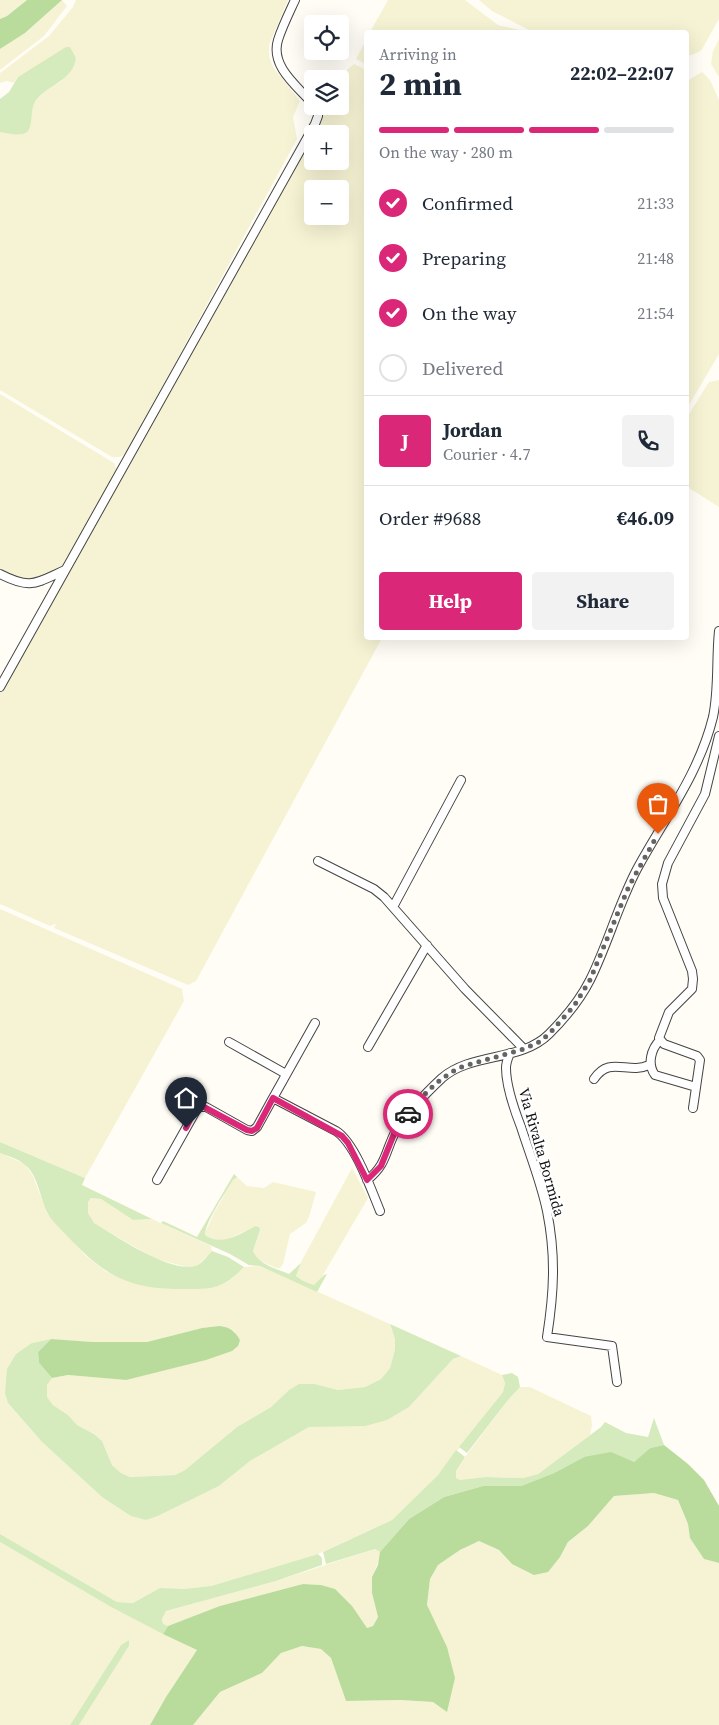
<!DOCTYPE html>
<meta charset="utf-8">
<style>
body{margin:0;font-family:"Source Serif 4",serif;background:#f2f2f3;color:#1f2937;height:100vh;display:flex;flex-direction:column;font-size:19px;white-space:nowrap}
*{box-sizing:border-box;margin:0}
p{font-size:16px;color:#747a83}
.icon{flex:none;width:28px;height:28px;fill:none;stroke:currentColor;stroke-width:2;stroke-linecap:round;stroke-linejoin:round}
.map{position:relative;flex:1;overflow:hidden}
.sheet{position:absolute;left:364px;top:30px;width:325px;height:610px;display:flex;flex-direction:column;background:#fff;border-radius:5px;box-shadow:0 5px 20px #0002}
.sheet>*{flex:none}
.fabs{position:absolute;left:304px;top:15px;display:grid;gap:10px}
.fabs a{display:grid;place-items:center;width:45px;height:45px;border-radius:5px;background:#fff;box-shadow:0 5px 20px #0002;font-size:25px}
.pin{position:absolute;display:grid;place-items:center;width:42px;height:42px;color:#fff;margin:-51px -21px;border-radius:50% 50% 50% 0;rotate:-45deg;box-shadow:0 0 5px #0007}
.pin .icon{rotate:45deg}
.courier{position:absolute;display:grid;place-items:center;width:50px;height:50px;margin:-25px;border:4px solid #db2777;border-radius:50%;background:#fff;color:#222;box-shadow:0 1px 6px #0007}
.overview em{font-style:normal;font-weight:700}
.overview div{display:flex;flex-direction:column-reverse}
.overview{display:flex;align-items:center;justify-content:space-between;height:85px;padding:0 15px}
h1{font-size:32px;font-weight:700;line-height:38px}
.bar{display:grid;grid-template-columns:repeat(4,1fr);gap:8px 5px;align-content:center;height:60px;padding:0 15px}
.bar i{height:6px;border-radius:4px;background:#e0e1e3}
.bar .current{background:#db2777}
.bar p{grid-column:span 4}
.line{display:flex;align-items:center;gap:12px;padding:0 15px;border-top:1px solid #e0e1e3}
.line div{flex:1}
.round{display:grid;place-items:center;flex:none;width:52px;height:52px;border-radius:5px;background:#f2f2f3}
ol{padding:0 15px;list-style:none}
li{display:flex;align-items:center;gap:15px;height:55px}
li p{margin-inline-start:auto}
li .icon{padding:5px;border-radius:50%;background:#db2777;color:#fff;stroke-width:4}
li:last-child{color:#747a83}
li i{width:28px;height:28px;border:2px solid #e0e1e3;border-radius:50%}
.action{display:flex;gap:10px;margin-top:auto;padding:10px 15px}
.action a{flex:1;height:58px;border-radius:5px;background:#db2777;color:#fff;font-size:20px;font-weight:700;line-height:58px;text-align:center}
.action a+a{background:#f2f2f3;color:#1f2937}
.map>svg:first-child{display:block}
.farmland{fill:#f6f3d4;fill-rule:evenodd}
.green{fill:#d5ebbd}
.forest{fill:#b9dc9c}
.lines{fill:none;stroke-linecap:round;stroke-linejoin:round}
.minor-casing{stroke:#444;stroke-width:10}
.minor{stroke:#fff;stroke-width:8}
.done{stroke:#646461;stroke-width:5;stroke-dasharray:0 9}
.route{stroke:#db2777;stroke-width:6}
.labels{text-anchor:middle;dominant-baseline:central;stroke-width:5;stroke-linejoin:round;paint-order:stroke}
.street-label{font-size:15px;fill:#111;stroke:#fff}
</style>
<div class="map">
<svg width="719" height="1725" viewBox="0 0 719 1725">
<rect width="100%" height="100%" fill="#fffdf5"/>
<!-- farmland -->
<path class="farmland" d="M 0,0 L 27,0 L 7,16 L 0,19 Z
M 62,0 L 67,6 L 44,36 L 0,70 L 0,49 L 25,33 Z
M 76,0 L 288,0 L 269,45 L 269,56 L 273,67 L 300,101 L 293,117 L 297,139 L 126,453 L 120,457 L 112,457 L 0,390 L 0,132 L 22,134 L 27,132 L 33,106 L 36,100 L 45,91 L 63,80 L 31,69 L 18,77 L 14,83 L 7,81 L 0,83 L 0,73 L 49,36 L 73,7 Z
M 388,0 L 465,0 L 498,25 L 528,32 L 370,32 Z
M 479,0 L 719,0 L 719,19 L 701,51 L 692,55 L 686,55 L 686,32 L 533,32 L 492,11 Z
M 719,39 L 719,77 L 711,64 L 713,51 Z
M 366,40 L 366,64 L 356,59 Z
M 354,64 L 366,70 L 366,638 L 382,638 L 196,981 L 188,985 L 54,928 L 56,924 L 50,926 L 0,904 L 0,690 L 318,124 L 326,106 L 340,106 L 340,82 L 348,69 ZM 312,134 L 340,134 L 340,161 L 312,161 ZM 312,189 L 340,189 L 340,216 L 312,216 Z
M 702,72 L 710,80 L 719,100 L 719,354 L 686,410 L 686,85 L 689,80 Z
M 719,380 L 719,507 L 686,486 L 686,419 L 709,382 Z
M 0,394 L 114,463 L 117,470 L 60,569 L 32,580 L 22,582 L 0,570 Z
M 0,909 L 182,989 L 184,1001 L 85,1178 L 0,1142 Z
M 0,1153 L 25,1164 L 33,1176 L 47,1213 L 86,1256 L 107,1272 L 168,1289 L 196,1289 L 232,1278 L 244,1267 L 260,1266 L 390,1324 L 395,1339 L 395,1349 L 390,1368 L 381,1379 L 365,1387 L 338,1390 L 315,1384 L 289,1390 L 271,1407 L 237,1427 L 185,1470 L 175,1475 L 130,1477 L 121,1473 L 112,1465 L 102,1441 L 94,1434 L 77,1425 L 68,1415 L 53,1405 L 47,1397 L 47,1385 L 52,1378 L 68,1375 L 126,1380 L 236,1332 L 226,1327 L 220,1326 L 202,1328 L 147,1342 L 93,1342 L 51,1339 L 32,1343 L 8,1403 L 42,1442 L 102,1497 L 146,1520 L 158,1516 L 219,1486 L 250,1461 L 309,1427 L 323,1426 L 409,1407 L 453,1359 L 461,1356 L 502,1375 L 505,1383 L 503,1392 L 438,1475 L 392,1520 L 318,1554 L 211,1586 L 183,1589 L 160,1589 L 133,1603 L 117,1602 L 0,1534 Z
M 352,1168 L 368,1198 L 319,1282 L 314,1285 L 302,1281 L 296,1276 L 301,1262 Z
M 237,1177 L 247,1186 L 264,1188 L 273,1182 L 316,1192 L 309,1217 L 306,1223 L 290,1234 L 283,1264 L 280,1268 L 276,1268 L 259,1260 L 254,1255 L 253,1251 L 260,1230 L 255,1226 L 224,1241 L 212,1240 L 205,1235 L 206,1231 L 214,1213 L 233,1180 Z
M 91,1198 L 101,1199 L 133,1220 L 152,1219 L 211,1246 L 212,1251 L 197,1266 L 187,1267 L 156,1259 L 93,1223 L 88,1213 L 88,1202 Z
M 520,1387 L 530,1387 L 591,1416 L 592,1425 L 590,1435 L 538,1474 L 523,1478 L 486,1477 L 460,1481 L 456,1478 L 456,1471 L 465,1457 L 508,1400 Z
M 654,1493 L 678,1500 L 688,1524 L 691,1538 L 704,1559 L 719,1563 L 719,1725 L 193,1725 L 220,1692 L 262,1673 L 281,1653 L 302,1646 L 322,1649 L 331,1658 L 346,1701 L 400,1700 L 433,1702 L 447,1711 L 427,1605 L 430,1579 L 438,1565 L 460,1550 L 479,1541 L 499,1550 L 512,1564 L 560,1557 L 568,1542 L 588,1526 L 614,1496 Z
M 0,1542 L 111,1607 L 197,1650 L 166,1697 L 150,1725 L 79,1725 L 129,1646 L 129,1640 L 121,1645 L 70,1725 L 0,1725 Z
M 375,1549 L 380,1552 L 380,1558 L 372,1578 L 372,1593 L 378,1617 L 373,1626 L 367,1628 L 360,1619 L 321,1585 L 303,1584 L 190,1618 L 168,1626 L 163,1624 L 162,1618 L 166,1611 L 276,1581 Z"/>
<!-- green -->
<path class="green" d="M 66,47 L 70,47 L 76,58 C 73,80 50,84 37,99 C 29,108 34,126 27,132 C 21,137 7,133 0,132 L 0,99 L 9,92 L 18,77 Z
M 0,1142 L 85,1178 L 82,1185 L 152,1219 L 133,1220 L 101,1199 L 91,1198 L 88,1202 L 88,1213 L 94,1223 C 116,1236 169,1273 195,1266 C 201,1265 207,1256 212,1251 L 228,1257 L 244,1267 C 220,1291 211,1289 179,1289 C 128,1289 103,1274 69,1238 C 62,1230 52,1222 47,1212 C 40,1198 38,1174 24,1164 C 18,1159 8,1156 0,1153 Z
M 234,1174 L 237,1177 L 233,1180 C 225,1194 206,1220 205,1235 C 221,1247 240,1234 255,1226 L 259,1227 L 260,1230 L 253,1251 C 258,1264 277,1269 289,1274 L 301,1263 L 296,1276 L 303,1281 L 314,1285 L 324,1275 L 327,1274 L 317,1292 L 260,1266 L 249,1265 L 230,1254 L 161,1223 L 163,1221 L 197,1237 Z
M 390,1324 L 461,1356 L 453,1359 L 409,1407 L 387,1420 L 365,1426 L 309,1427 L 250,1461 L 219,1486 L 158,1516 L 146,1520 L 131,1516 L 102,1497 L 42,1442 L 8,1403 L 5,1393 L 7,1369 L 16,1354 L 32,1343 L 51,1339 L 38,1352 L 39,1363 L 52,1378 L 47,1385 L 47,1397 L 53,1405 L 68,1415 L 77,1425 L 94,1434 L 102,1441 L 112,1465 L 121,1473 L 130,1477 L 175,1475 L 185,1470 L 237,1427 L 271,1407 L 289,1390 L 299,1384 L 315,1384 L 338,1390 L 365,1387 L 381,1379 L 390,1368 L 395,1349 L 395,1339 Z
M 512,1373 L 518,1377 L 520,1387 L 508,1400 L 467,1453 L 459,1447 L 503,1392 L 505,1383 L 502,1375 Z
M 654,1418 L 664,1445 L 650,1448 L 634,1462 L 584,1457 L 554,1473 L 521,1486 L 483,1486 L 444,1497 L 409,1519 L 380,1552 L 375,1549 L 326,1564 L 323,1552 L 392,1520 L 438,1475 L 456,1450 L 465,1457 L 456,1471 L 456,1478 L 460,1480 L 486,1477 L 523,1478 L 538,1474 L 601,1427 L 605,1422 L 626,1433 L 648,1437 Z
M 0,1534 L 117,1602 L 133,1603 L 160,1588 L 183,1589 L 211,1586 L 318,1554 L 322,1558 L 322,1565 L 276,1581 L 166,1611 L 162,1619 L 163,1624 L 168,1626 L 163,1634 L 111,1607 L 0,1542 Z
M 129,1640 L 129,1646 L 79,1725 L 70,1725 L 121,1645 Z"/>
<!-- forest -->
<path class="forest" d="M 27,0 L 62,0 L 25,33 L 0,49 L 0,19 L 7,16 Z
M 219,1326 C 230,1327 235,1331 240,1340 L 238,1346 L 232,1351 L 206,1360 L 126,1380 L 68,1375 L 52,1378 L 39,1363 L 38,1352 L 51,1339 L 93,1342 L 147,1342 L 202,1328 Z
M 664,1445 L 688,1464 L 704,1480 L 719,1506 L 719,1563 L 704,1559 L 690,1538 L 688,1524 L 678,1500 L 654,1493 L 614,1496 L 588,1526 L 568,1542 L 560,1557 L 548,1572 L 534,1575 L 512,1564 L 499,1550 L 479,1541 L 460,1550 L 438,1565 L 430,1579 L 427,1605 L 447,1647 L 455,1678 L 447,1712 L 433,1702 L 400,1700 L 346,1701 L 331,1658 L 321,1649 L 302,1646 L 281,1653 L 262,1673 L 220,1692 L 193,1725 L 150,1725 L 166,1697 L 197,1650 L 163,1634 L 168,1626 L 220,1606 L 303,1584 L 321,1585 L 335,1589 L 352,1606 L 367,1628 L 373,1626 L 378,1617 L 372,1593 L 372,1577 L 378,1565 L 380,1552 L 409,1519 L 444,1497 L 483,1486 L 521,1486 L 554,1473 L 584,1457 L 611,1452 L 634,1462 L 650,1448 Z"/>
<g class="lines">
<!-- minor casing -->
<g class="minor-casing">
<path id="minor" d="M 295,0 C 289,13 282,27 278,40 C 270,66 297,86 312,103
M 0,574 C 31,590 36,583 65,570
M 0,687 L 315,124 L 318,116 L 318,109 L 315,106
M 318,861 L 374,889 L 384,897 L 465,989 L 524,1049
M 393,907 L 461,780
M 315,1023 L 273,1098 L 336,1131 C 355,1143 371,1189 380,1211
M 660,1040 C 651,1049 647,1064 655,1075 L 696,1087
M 229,1042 L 286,1074
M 368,1047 L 427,945
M 510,1053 C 508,1058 506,1062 506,1068 C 506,1087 514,1109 521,1127 C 530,1155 541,1182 547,1211 C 556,1256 554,1292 547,1337 L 612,1346 L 617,1382
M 594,1079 C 610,1055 628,1075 649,1065
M 693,1108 L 700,1060 L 697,1056 L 664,1044 L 659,1038 L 669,1012 L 692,989 L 693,979 L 692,971 L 663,898 L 662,884 L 668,863 L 705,794 L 719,736
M 157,1180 L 198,1107 L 206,1107 L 247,1130 L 252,1131 L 257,1127 L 273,1098
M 367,1180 C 388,1164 385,1149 397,1129 C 409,1110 426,1093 442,1078 C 472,1052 521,1062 549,1034 C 565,1018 580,1000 590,980 C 608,944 618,905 637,869 C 664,819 699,774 713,717 C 719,689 716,660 719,631"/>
</g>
<!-- minor -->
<use href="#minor" class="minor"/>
</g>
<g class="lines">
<!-- done -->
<path class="done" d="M 408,1114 C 422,1095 442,1075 464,1066 L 524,1049 L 539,1042 L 549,1034 L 574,1006 L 590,980 L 629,886 L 658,834"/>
<!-- route -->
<path class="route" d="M 186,1128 L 195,1110 L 202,1106 L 247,1130 L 252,1131 L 257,1128 L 273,1098 L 342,1136 L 348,1143 L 367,1180 L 381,1166 L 394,1134 L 408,1114"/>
</g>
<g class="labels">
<!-- street labels -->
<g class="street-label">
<text transform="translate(542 1152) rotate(74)">Via Rivalta Bormida</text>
</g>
</g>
</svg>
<div class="fabs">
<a><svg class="icon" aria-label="locate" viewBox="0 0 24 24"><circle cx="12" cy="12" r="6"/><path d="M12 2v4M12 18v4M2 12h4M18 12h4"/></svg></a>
<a><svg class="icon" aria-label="layers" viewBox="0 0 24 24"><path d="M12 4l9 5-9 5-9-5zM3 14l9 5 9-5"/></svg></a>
<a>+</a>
<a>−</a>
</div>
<div class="pin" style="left:658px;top:834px;background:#ea580c"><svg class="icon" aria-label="bag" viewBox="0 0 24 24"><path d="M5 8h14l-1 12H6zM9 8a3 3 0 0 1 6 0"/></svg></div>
<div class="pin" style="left:186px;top:1128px;background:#1f2937"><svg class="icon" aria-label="home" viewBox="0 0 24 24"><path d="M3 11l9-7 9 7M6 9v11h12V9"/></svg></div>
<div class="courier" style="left:408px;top:1114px"><svg class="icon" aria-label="car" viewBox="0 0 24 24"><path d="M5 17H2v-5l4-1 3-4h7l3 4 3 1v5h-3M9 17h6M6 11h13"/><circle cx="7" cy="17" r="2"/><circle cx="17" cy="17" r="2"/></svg></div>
<section class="sheet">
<div class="overview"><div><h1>2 min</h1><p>Arriving in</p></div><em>22:02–22:07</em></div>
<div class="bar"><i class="current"></i><i class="current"></i><i class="current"></i><i></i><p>On the way · 280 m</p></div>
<ol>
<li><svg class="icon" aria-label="check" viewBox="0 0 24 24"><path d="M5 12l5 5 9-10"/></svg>Confirmed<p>21:33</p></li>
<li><svg class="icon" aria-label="check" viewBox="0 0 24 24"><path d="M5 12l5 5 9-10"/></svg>Preparing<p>21:48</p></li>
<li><svg class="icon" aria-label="check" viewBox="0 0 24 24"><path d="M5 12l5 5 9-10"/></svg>On the way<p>21:54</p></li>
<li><i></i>Delivered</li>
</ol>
<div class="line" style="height:90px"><b class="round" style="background:#db2777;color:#fff">J</b><div><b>Jordan</b><p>Courier · 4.7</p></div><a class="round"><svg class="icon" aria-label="phone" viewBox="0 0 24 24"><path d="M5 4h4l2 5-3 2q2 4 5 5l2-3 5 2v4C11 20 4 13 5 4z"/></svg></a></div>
<div class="line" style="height:65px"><div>Order #9688</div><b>€46.09</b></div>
<div class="action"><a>Help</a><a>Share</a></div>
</section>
</div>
